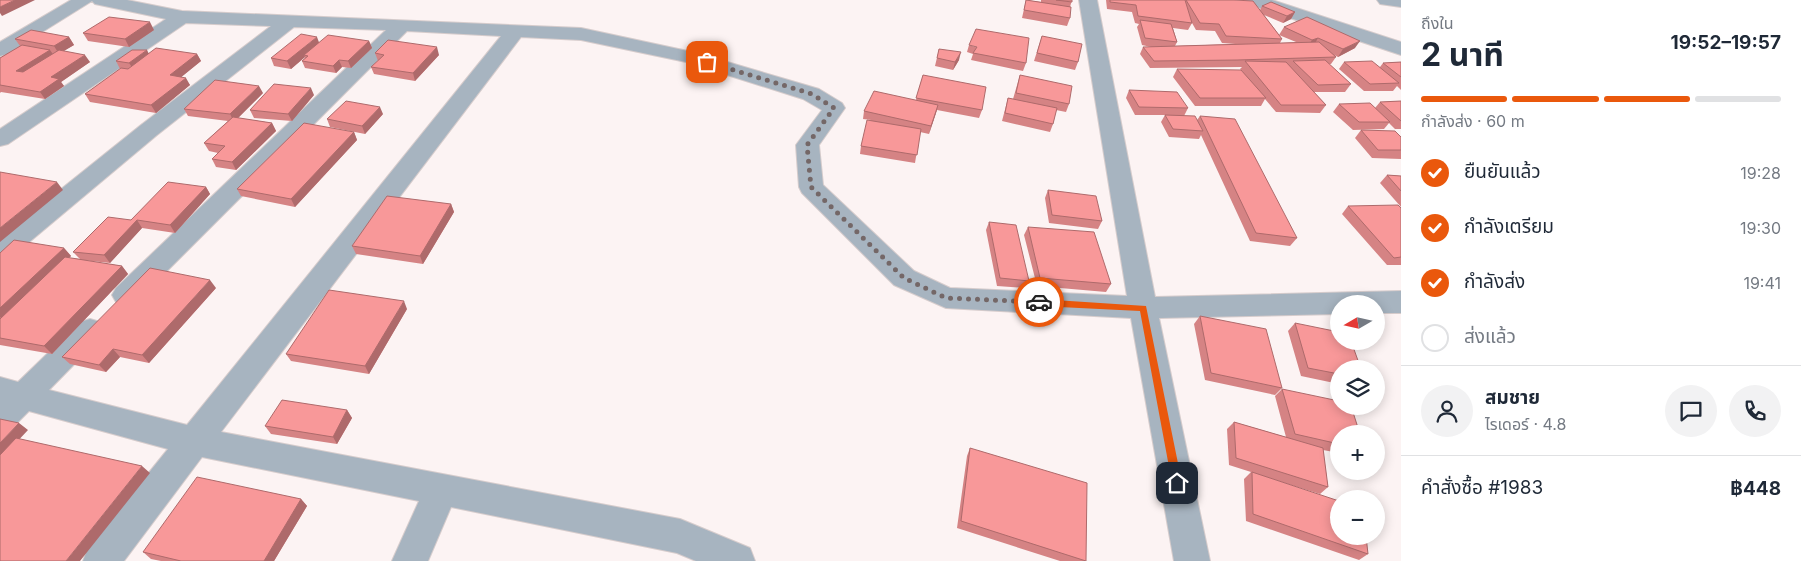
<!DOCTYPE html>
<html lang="th">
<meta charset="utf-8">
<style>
body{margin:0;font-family:Inter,"Noto Sans Thai",sans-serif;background:#f2f2f3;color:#1f2937;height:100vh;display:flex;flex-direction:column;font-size:19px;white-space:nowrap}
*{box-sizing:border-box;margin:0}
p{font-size:16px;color:#747a83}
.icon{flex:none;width:28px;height:28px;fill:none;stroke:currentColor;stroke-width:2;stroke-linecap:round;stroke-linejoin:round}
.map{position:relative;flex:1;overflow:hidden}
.side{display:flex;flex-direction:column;background:#fff;width:400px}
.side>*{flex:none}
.needle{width:32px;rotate:261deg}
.buttons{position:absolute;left:1330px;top:295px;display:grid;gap:10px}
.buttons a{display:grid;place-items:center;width:55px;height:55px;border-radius:50%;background:#fff;box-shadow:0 2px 12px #0003;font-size:25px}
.pin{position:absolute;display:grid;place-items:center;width:42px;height:42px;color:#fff;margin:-21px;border-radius:10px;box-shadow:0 2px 8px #0006}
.courier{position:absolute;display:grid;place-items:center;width:50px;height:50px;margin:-25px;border:4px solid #ea580c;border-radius:50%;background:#fff;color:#222;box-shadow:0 1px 6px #0007}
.overview em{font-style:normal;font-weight:700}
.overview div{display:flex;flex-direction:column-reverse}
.overview{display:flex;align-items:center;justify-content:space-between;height:85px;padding:0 20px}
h1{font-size:32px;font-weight:700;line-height:38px}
.bar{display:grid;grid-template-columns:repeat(4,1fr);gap:8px 5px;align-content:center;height:60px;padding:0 20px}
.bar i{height:6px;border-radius:4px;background:#e0e1e3}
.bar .current{background:#ea580c}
.bar p{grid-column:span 4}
.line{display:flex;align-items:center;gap:12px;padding:0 20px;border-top:1px solid #e0e1e3}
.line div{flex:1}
.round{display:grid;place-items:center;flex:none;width:52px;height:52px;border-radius:26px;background:#f2f2f3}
ol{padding:0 20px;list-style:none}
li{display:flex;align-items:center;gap:15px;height:55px}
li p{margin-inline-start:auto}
li .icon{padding:5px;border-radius:50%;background:#ea580c;color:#fff;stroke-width:4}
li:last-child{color:#747a83}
li i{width:28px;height:28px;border:2px solid #e0e1e3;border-radius:50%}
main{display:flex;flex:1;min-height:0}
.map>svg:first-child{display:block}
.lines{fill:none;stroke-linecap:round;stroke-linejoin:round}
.minor-casing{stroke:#d6cccc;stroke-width:2}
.minor{fill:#a7b4c0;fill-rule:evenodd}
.wall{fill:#d58384;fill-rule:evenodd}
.shaded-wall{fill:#ae6a6b}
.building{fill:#f89899;stroke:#ae6a6b}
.route{fill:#ea580c}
.done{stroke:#746767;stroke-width:5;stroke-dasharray:0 9}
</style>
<main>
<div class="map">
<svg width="1401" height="561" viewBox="0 0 1401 561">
<rect width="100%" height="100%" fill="#fcf3f3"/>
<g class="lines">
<!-- minor casing -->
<g class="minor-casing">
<path id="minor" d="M 71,0 L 127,0 L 182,11 L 581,28 L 697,53 L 819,89 L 842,103 L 845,108 L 819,145 L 823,185 L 914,271 L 950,288 L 1127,296 L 1079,0 L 1097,0 L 1155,297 L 1401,291 L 1401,313 L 1376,313 L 1376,304 L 1339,304 L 1339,314 L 1159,318 L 1210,561 L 1174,561 L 1131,318 L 946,308 L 894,285 L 802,193 L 799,187 L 796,145 L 822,110 L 803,99 L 686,62 L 581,40 L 521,37 L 221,432 L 680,519 L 750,548 L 755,561 L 696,561 L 677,553 L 451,507 L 428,561 L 392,561 L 419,501 L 202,457 L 124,561 L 83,561 L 88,548 L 168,449 L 29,411 L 11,429 L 0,433 L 0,377 L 18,382 L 80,322 L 90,319 L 100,322 L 105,330 L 100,338 L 49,390 L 187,425 L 501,36 L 407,31 L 136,302 L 126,305 L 116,302 L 112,295 L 116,288 L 386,30 L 294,27 L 157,135 L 9,259 L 0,261 L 0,238 L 141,125 L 271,26 L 186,23 L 8,144 L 0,146 L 0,129 L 166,19 L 95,4 L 92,1 L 7,54 L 0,56 L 0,42 Z
M 1245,0 L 1272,0 L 1401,42 L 1401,55 L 1248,4 Z
M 1377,0 L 1401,0 L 1401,7 L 1380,4 Z"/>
</g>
<!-- minor -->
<use href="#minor" class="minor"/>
</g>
<!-- wall -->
<path class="wall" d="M 1026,0 L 1041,2 L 1041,0 L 1072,0 L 1070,7 L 1070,18 L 1067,26 L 1022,18 Z
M 1106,0 L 1234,0 L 1260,10 L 1262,6 L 1295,12 L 1291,19 L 1283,23 L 1264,15 L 1282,39 L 1280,43 L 1296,42 L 1279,35 L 1284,27 L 1355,48 L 1338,57 L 1334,55 L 1336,57 L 1331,64 L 1329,64 L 1351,84 L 1345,92 L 1314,92 L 1326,105 L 1320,113 L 1276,112 L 1265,99 L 1261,106 L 1195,106 L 1173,77 L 1177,69 L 1243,72 L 1240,69 L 1242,67 L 1150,68 L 1140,54 L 1143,47 L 1151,47 L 1142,45 L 1137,27 L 1139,24 L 1135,23 L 1132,12 L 1107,9 ZM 1192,23 L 1196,30 L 1215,31 L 1222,43 L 1235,44 L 1175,46 L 1177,42 L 1173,28 L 1188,30 Z
M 154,30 L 129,47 L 88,41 L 83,33 Z
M 1042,36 L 1078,62 L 1075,70 L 1034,61 Z
M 69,37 L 74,45 L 63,51 L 90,62 L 61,82 L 64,86 L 45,99 L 1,92 L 0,93 L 0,58 L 20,46 L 15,39 Z
M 369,41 L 372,48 L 351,68 L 342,67 L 336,73 L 305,68 L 302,61 L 305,58 L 305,57 L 291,69 L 274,66 L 271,58 L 319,42 Z
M 969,45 L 1026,63 L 1023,71 L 971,60 L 973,54 L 967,52 Z
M 939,49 L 959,60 L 953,70 L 935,66 Z
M 149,53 L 197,54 L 201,61 L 181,77 L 190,85 L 156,113 L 90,102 L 85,94 L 120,69 L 116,61 Z
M 375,53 L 439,55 L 415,81 L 374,74 L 371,67 L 378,61 Z
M 1344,62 L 1380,67 L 1383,63 L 1401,62 L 1401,90 L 1397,86 L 1393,91 L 1364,91 L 1339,69 Z
M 923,75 L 982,110 L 979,118 L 937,110 L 929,134 L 920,132 L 915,163 L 860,154 L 861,146 L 871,120 L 863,119 L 864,111 L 916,100 Z
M 1020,75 L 1069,104 L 1066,112 L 1056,110 L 1053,124 L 1050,132 L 1002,121 L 1008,98 L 1013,99 Z
M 1129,90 L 1188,108 L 1184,116 L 1197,120 L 1200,116 L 1297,238 L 1290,246 L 1250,241 L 1201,135 L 1199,139 L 1169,137 L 1161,122 L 1165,115 L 1135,115 L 1126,98 Z
M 263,93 L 238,118 L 272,123 L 276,131 L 236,170 L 216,167 L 212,159 L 218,153 L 209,151 L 204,143 L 228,121 L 188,116 L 184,109 Z
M 314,95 L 292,121 L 254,118 L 250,110 Z
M 1401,101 L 1401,129 L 1395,129 L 1389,123 L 1384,129 L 1353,130 L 1333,112 L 1339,104 L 1375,108 L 1380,102 Z
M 383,114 L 365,134 L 330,127 L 327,119 Z
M 1361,130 L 1401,136 L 1401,159 L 1372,158 L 1355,138 Z
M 354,132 L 357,140 L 295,207 L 241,196 L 237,189 Z
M 1387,175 L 1401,176 L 1401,207 L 1380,183 Z
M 206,187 L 210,194 L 175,233 L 142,228 L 110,263 L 82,260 L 122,266 L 128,274 L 52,354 L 0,345 L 0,253 L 64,248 L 71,256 L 69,258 L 80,259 L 73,252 L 131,220 Z
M 1048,190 L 1102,221 L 1098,229 L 1049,223 L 1045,198 Z
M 451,204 L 454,212 L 423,264 L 356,254 L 352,246 Z
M 1348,206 L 1401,208 L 1401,265 L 1387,265 L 1342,214 Z
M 989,222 L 1029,281 L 1025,288 L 997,286 L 986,230 Z
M 1028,227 L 1111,284 L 1106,292 L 1037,286 L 1024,235 Z
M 216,288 L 149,363 L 120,357 L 106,372 L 70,364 L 62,357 Z
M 407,309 L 369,374 L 291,361 L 286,354 Z
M 1200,316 L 1282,388 L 1275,395 L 1205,380 L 1194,324 Z
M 1295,323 L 1339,369 L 1339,384 L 1301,376 L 1288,331 Z
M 1282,389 L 1339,434 L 1339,453 L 1323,450 L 1328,487 L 1320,494 L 1259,475 L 1368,554 L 1359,560 L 1246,521 L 1244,479 L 1251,472 L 1229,465 L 1227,429 L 1234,422 L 1286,437 L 1275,396 Z
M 347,410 L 352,418 L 337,444 L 271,434 L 265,426 Z
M 970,448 L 1085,561 L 1060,561 L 957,528 L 967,456 Z
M 301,499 L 307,506 L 274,561 L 161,561 L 151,559 L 143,552 Z"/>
<!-- shaded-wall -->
<path class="shaded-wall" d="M 15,0 L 35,0 L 2,16 L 0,13 L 0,7 Z
M 1295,12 L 1291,19 L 1283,23 L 1287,16 Z
M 150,22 L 154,30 L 129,47 L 125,39 Z
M 69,37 L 74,45 L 59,54 L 54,46 Z
M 317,37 L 320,45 L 304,55 L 305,57 L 291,69 L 287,61 Z
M 1318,38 L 1314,45 L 1307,48 L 1312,40 Z
M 369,41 L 372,48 L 351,68 L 348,61 Z
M 1360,41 L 1355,48 L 1338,57 L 1343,49 Z
M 437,47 L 439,55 L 415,81 L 413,73 Z
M 50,50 L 55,57 L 21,79 L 16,71 Z
M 147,50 L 151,58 L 134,70 L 129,63 Z
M 961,52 L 959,60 L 953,70 L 955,62 Z
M 197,54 L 201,61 L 174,83 L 170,75 Z
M 85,55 L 90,62 L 61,82 L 64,86 L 45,99 L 40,92 L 51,77 Z
M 339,60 L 342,67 L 336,73 L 333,66 Z
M 186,78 L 190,85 L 156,113 L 151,105 Z
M 259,86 L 263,93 L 234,122 L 230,114 Z
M 311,88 L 314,95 L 292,121 L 288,114 Z
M 938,105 L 936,113 L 929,134 L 931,126 Z
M 380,107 L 383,114 L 365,134 L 362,126 Z
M 272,123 L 276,131 L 236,170 L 232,162 Z
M 354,132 L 357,140 L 295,207 L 291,199 Z
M 57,182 L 63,190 L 0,242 L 0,228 Z
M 206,187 L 210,194 L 175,233 L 170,225 Z
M 451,204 L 454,212 L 423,264 L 420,256 Z
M 137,220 L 142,228 L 110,263 L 104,255 Z
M 64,248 L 71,256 L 3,320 L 0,317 L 0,308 Z
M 122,266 L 128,274 L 52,354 L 44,346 Z
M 210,280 L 216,288 L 149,363 L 142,355 Z
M 404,301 L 407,309 L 369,374 L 365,366 Z
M 113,349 L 120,357 L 106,372 L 99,365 Z
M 347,410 L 352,418 L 337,444 L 333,437 Z
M 19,423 L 28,430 L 0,460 L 0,443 Z
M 142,466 L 150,473 L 80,561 L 66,561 Z
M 301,499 L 307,506 L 274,561 L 264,561 Z"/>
<!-- building -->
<path class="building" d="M 0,0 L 15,0 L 0,7 Z
M 1026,0 L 1071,7 L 1070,18 L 1024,10 Z
M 1056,0 L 1072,0 L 1072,2 Z
M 1110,0 L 1185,0 L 1192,23 L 1138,16 L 1136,5 L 1110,2 Z
M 1186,0 L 1234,0 L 1253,1 L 1282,39 L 1226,36 L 1219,24 L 1200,23 Z
M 1271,2 L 1295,12 L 1287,16 L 1262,6 Z
M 109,17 L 150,22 L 125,39 L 83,33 Z
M 1307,17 L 1360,41 L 1343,49 L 1318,38 L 1312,40 L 1284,27 Z
M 1140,20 L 1171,24 L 1177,42 L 1145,38 Z
M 976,29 L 1029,38 L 1026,63 L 973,53 L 977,47 L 969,45 Z
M 31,30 L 69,37 L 54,46 L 15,39 Z
M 301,34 L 317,37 L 287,61 L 271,58 Z
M 328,35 L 369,41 L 348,61 L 339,60 L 333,66 L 302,61 L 308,56 L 304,55 Z
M 1042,36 L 1082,44 L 1078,62 L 1037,53 Z
M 388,40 L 437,47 L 413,73 L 371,67 L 384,55 L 375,53 Z
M 1319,42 L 1336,57 L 1237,60 L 1154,61 L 1143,47 Z
M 22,45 L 50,50 L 16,71 L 23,72 L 59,50 L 85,55 L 51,77 L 59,79 L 40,92 L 0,85 L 0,58 Z
M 156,48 L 197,54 L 170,75 L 186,78 L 151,105 L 85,94 L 121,68 L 128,69 Z
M 939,49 L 961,52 L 955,62 L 937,58 Z
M 132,50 L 147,50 L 129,63 L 116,61 Z
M 1325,60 L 1351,84 L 1318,85 L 1293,61 Z
M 1245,61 L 1286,62 L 1326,105 L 1281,105 Z
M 1372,61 L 1399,83 L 1370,84 L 1344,62 Z
M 1401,62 L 1401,77 L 1383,63 Z
M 1177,69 L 1241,70 L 1266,98 L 1200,98 Z
M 923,75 L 986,87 L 982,110 L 916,98 Z
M 1020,75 L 1072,86 L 1069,104 L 1016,93 Z
M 215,80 L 259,86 L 230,114 L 184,109 Z
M 274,84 L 311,88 L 288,114 L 250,110 Z
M 1129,90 L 1177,92 L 1188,108 L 1139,107 Z
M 874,91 L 938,105 L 931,126 L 864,111 Z
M 1008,98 L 1057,108 L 1053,124 L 1005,113 Z
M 346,101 L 380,107 L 362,126 L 327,119 Z
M 1401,101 L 1401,121 L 1380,102 Z
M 1370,103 L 1390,122 L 1359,122 L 1339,104 Z
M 1165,115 L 1195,116 L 1203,131 L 1173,129 Z
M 1200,116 L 1235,119 L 1297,238 L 1256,233 Z
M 233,117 L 272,123 L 232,162 L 212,159 L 225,146 L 204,143 Z
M 867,120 L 921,129 L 917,155 L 861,146 Z
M 304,123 L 354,132 L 291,199 L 237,189 Z
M 1361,130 L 1395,131 L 1401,137 L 1401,150 L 1378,150 Z
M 0,172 L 57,182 L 0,228 Z
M 1387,175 L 1401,176 L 1401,191 Z
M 168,182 L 206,187 L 170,225 L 137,220 L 104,255 L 73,252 L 108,217 L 131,220 Z
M 1048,190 L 1096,196 L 1102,221 L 1052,215 Z
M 387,196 L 451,204 L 420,256 L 352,246 Z
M 1398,205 L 1401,208 L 1401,257 L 1394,258 L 1348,206 Z
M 989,222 L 1016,225 L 1029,281 L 1000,278 Z
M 1028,227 L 1094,232 L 1111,284 L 1040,278 Z
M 14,240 L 64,248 L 0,308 L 0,253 Z
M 65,257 L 122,266 L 44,346 L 0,338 L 0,319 Z
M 150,268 L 210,280 L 142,355 L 113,349 L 99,365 L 62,357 Z
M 329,290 L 404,301 L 365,366 L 286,354 Z
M 1200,316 L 1266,329 L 1282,388 L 1211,373 Z
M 1295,323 L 1339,332 L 1339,341 L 1351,341 L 1361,369 L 1339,369 L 1339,374 L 1308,368 Z
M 1282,389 L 1339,401 L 1339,406 L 1351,406 L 1360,434 L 1339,434 L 1339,444 L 1295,434 Z
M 282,400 L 347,410 L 333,437 L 265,426 Z
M 0,419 L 19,423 L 0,443 Z
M 1234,422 L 1323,448 L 1328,487 L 1236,458 Z
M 16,438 L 142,466 L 66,561 L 0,561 L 0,455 Z
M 970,448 L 1087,483 L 1086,561 L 961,521 Z
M 1252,472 L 1339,501 L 1339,536 L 1366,536 L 1368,554 L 1253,514 Z
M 197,477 L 301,499 L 264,561 L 181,561 L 143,552 Z"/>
<!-- route -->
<path class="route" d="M 1039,299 L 1146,306 L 1182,483 L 1181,486 L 1177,488 L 1172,483 L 1140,311 L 1039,306 L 1035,302 Z"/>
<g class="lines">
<!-- done -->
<path class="done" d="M 707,62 L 812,94 L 834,108 L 807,145 L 811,187 L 904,278 L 946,298 L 1039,302"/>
</g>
</svg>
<div class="buttons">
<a><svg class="needle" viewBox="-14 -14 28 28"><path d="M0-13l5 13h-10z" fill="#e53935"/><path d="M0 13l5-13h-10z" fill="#747a83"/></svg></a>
<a><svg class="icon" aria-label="layers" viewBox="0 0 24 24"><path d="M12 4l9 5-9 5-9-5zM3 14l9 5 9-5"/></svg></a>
<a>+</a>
<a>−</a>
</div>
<div class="pin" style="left:707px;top:62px;background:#ea580c"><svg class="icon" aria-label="bag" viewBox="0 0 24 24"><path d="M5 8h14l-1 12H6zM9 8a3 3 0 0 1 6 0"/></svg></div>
<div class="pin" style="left:1177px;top:483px;background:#1f2937"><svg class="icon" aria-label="home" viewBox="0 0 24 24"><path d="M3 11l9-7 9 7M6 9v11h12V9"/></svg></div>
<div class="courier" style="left:1039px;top:302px"><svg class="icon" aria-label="car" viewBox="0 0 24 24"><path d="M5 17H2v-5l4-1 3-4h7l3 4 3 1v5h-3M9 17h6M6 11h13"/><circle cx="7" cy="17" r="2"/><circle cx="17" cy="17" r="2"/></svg></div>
</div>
<section class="side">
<div class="overview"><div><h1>2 นาที</h1><p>ถึงใน</p></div><em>19:52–19:57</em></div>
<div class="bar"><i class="current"></i><i class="current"></i><i class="current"></i><i></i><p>กำลังส่ง · 60 m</p></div>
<ol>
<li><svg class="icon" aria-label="check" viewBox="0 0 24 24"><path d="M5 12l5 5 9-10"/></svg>ยืนยันแล้ว<p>19:28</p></li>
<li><svg class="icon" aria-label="check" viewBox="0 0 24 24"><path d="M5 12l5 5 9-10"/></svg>กำลังเตรียม<p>19:30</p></li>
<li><svg class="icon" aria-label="check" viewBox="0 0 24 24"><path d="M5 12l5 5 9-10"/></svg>กำลังส่ง<p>19:41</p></li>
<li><i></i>ส่งแล้ว</li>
</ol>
<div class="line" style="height:90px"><a class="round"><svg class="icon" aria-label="person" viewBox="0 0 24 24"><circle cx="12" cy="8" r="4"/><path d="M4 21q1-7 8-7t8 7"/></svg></a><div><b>สมชาย</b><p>ไรเดอร์ · 4.8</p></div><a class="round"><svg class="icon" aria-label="chat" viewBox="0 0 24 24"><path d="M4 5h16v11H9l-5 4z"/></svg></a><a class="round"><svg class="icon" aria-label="phone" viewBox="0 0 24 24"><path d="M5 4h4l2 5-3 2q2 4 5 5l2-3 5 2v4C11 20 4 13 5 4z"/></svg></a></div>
<div class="line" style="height:65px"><div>คำสั่งซื้อ #1983</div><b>฿448</b></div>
</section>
</main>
